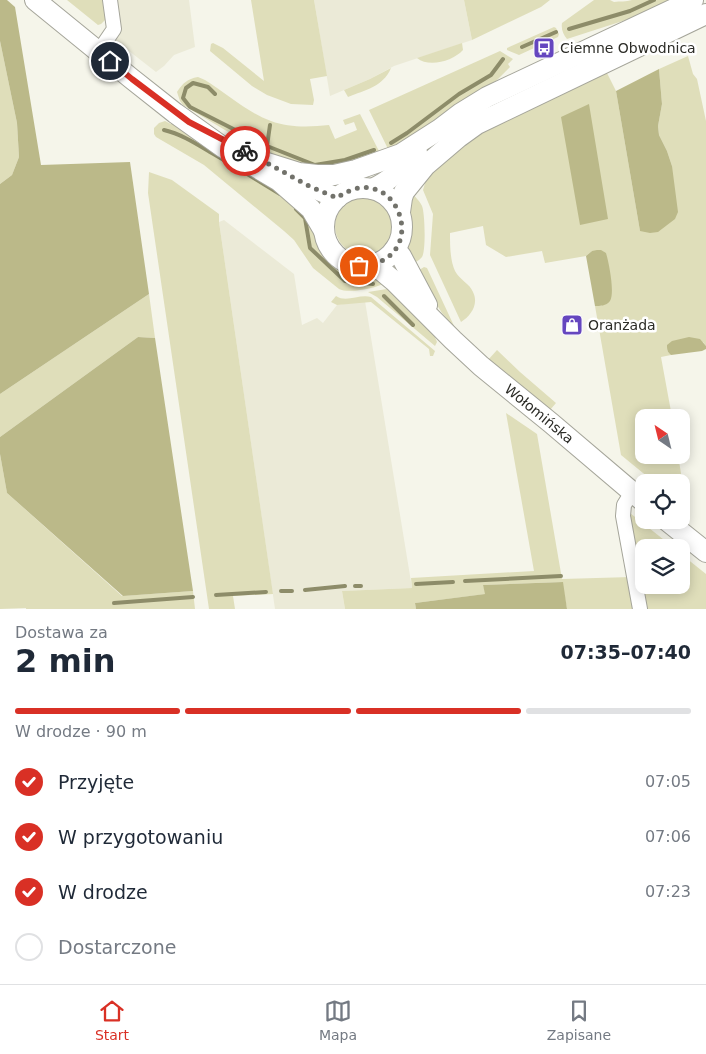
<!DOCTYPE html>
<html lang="pl">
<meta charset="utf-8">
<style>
body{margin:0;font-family:"DejaVu Sans",sans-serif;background:#f6f6f7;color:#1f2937;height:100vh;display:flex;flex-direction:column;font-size:19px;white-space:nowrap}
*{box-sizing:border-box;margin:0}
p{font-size:16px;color:#747a83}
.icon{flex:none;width:28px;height:28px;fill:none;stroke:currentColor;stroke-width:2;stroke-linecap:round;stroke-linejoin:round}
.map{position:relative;height:609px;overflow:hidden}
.side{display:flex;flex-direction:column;background:#fff;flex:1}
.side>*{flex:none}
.needle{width:32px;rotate:325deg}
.fabs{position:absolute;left:635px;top:409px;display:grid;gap:10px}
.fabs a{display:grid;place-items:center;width:55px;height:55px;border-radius:10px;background:#fff;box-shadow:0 2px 12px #0003;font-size:25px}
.pin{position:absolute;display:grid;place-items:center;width:42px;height:42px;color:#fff;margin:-21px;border:2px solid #fff;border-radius:50%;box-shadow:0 1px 5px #0007}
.courier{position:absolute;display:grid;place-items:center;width:50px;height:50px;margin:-25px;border:4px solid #d93025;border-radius:50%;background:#fff;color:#222;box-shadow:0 1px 6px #0007}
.head em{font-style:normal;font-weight:800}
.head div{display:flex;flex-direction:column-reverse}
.head{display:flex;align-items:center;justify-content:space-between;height:85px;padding:0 15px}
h1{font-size:32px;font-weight:800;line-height:38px}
.bar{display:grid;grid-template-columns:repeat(4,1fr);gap:8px 5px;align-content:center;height:60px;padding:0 15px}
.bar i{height:6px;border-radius:4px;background:#e0e1e3}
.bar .active{background:#d93025}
.bar p{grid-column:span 4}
ol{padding:0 15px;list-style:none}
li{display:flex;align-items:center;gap:15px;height:55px}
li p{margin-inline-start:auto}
li .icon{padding:5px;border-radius:50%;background:#d93025;color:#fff;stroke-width:4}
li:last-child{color:#747a83}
li i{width:28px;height:28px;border:2px solid #e0e1e3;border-radius:50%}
.menu{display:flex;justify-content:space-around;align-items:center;height:70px;border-top:1px solid #e0e1e3;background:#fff;font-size:14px;color:#747a83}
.menu a{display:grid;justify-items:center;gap:2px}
.menu .active{color:#d93025}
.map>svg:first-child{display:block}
.built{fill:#ebead7}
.green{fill:#dfdeba}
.forest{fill:#bbb989}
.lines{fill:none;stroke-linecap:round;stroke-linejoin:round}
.stream{stroke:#8d8c69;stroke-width:4}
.minor-casing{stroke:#a5a59a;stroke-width:16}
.secondary-casing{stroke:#a5a59a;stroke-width:22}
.minor{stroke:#fff;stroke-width:14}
.secondary{stroke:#fff;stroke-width:20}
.done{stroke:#72726b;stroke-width:5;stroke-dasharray:0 9}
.route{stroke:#d93025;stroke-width:6}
.labels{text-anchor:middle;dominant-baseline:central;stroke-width:5;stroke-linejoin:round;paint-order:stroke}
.poi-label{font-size:14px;fill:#2c2c27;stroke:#fff;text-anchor:start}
.street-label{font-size:14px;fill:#2c2c27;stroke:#fff}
</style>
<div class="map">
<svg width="706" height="609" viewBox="0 0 706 609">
<rect width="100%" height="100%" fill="#f5f5ea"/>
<!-- built -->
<path class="built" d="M 114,0 L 189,0 L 195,47 L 174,55 L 164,66 L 156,72 L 115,40 L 119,34 Z
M 314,0 L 464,0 L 472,40 L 394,66 L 370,79 L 330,96 Z
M 224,220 L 294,274 L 302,325 L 317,318 L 323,323 L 337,305 L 365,301 L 412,588 L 342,591 L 345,609 L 275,609 L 219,222 Z"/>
<!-- green -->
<path class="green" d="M 67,0 L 104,0 L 106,19 L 101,24 L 98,25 Z
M 251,0 L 314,0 L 327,76 L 310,79 L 314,100 L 313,105 L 291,104 L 267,95 L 252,86 L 210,51 L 211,44 L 213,43 L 223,48 L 264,81 Z
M 464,0 L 550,0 L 541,7 L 472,40 Z
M 594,0 L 610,0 L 614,2 C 620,1 626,2 632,0 L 670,0 L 632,18 L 567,39 C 563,34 561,29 562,23 Z
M 554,27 L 556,28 L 559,34 L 558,37 L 519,55 L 507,50 L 507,48 Z
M 0,41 L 17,123 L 19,157 L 12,175 L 0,184 Z
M 462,43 L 463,50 C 453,61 429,68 417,58 Z
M 500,51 L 513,59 L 508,64 L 510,67 L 496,81 L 483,89 L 453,106 L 405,145 L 389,151 L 369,110 Z
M 688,56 L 693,74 L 697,79 L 706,121 L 706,346 L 703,342 L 667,345 C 667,349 667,352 671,355 L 661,357 L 672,417 L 644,418 L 644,455 L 678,455 L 687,510 L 681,505 L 681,482 L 654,482 L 621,455 L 595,306 L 602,306 L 592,251 L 586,256 L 545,263 L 542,251 L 506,257 L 486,245 L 483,226 L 450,233 C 450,245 450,260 455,271 C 460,280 470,284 473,292 C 479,304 471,316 461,322 L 430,255 L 433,214 L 423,190 L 426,180 L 443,161 L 469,140 L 487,129 L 606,71 L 616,91 L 640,231 L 672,166 L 667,151 L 659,135 L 658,126 L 662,104 L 659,69 Z
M 391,68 C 383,87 365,90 348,97 L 344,90 L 370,79 Z
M 198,77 L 205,80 C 226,93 248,113 271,121 C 289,128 311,127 329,125 L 335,139 L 357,130 L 354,122 L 345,125 L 343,120 L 360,114 L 380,153 L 334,167 L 313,169 L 277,156 L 230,133 L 183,105 L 180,101 L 177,92 C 183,83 187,79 198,77 Z
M 165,121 L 171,124 L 173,121 L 273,181 L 312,222 L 316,241 L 321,253 L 335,268 L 344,272 L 359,276 L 374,275 L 386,282 C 379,288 348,294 339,289 L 313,268 L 294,240 L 284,231 L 204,165 L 156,137 L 154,134 L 154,128 L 159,123 Z
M 149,172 L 172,180 L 219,214 L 219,222 L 273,594 L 233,596 L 235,609 L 209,609 L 148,193 Z
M 412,193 C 415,197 420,201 422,206 C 425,213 426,251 422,257 C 419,261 415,262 412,264 L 407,248 L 412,232 L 411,215 L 409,204 Z
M335 226a29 29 0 1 1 58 0a29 29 0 1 1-58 0Z
M 424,267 L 427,268 L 455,328 L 442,313 L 416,272 Z
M 387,289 L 391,289 L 434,335 L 437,342 L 435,346 L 377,297 L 368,292 Z
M 149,294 L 155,338 L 138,337 L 0,437 L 0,394 Z
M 336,296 C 346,303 359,294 371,297 L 435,351 L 433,356 L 430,356 L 429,349 L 371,302 L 337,305 L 331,302 Z
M 497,350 L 520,372 L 556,403 L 550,410 L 488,360 Z
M 506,413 L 537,434 L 562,579 L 631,577 L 635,609 L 567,609 L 562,582 L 483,585 L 486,594 L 415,603 L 416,609 L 345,609 L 342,591 L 412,588 L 411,578 L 534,571 Z
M 0,454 L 7,493 L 122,596 L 193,591 L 195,609 L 26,609 L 26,608 L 0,609 Z
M 630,513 L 673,547 L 644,548 L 644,585 L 681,585 L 681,554 L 706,574 L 706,609 L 647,609 Z"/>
<!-- forest -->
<path class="forest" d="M 0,0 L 7,0 L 15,7 L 41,165 L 130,162 L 149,294 L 0,394 L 0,184 L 12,175 L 19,157 L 17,123 L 0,41 Z
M 659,69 L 662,104 L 658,126 L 659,135 L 667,151 L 672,166 L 678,212 L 675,219 L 658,232 L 650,233 L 640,231 L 616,91 Z
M 589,104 L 608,219 L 580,225 L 561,117 Z
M 597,250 L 601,250 L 606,253 C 609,263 615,293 610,301 C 606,306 600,306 595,306 L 586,256 L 592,251 Z
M 138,337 L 155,338 L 193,591 L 123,596 L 7,493 L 0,454 L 0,437 Z
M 689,337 L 700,339 L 706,346 L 706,349 L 702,351 L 671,355 C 667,352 667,349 667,345 L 672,341 Z
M 563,582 L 567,609 L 416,609 L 415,603 L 485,594 L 483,585 Z"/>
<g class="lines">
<!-- stream -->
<path class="stream" d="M 569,29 L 630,11 L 654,0
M 522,47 L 556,32
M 215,94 L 208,87 L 193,83 L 186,88 L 183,98 L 190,107 L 267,146 L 315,165 L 345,160 L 374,150
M 164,130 C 181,134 195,143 210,152 C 233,165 257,180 280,194
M 391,143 L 407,133 L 459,94 L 491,75 L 503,59
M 267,146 L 270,125
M 296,209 L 305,218 L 310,248 L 345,281 L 373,284
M 384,296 L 413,325
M 465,581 L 561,576
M 416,584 L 453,582
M 355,586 L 361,586
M 305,590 L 345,586
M 281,591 L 292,591
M 216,595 L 266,592
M 114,603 L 193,597"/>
<!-- minor casing -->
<g class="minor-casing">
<path id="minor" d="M 99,51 L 114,29 L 110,0
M 632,492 L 624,505 L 623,516 L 640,609"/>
</g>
<!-- secondary casing -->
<g class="secondary-casing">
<g id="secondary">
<path d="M 35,0 L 132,79 L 175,113 L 224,148 L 279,181 L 311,209 L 324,231"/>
<path d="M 264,162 L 299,173 L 317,175 L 334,175 L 356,170 L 401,154 L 440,129 L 461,113 L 487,97 L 693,0"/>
<path d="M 291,177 L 309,186 L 337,198"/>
<circle cx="363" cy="227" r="39"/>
<path d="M 372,189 C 392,180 403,167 417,152"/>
<path d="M 400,212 L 402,198 L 404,192 L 425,166 L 459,137 L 477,124 L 706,14"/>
<path d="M 395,249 L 401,256 L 427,305"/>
<path id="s1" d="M 370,265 L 382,271 L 394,281 L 453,340 L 481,366 L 551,423 L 644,502"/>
<path d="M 666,520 L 706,552"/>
</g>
</g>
<!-- minor -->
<use href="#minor" class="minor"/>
<!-- secondary -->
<use href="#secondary" class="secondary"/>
</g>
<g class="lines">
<!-- done -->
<path class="done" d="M 245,151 L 309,186 L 337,198 C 397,154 436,263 359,266"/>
<!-- route -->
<path class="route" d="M 110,61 L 132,79 L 189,122 L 245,151"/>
</g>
<!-- icons -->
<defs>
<g id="bus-square" transform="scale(1.125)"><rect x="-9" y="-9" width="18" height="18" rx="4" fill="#6546bf" stroke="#fff"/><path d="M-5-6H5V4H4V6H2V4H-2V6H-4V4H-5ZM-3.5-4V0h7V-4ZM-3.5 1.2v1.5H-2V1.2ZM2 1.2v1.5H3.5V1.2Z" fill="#fff"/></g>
<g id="shop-square" transform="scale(1.125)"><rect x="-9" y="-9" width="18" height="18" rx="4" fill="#6546bf" stroke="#fff"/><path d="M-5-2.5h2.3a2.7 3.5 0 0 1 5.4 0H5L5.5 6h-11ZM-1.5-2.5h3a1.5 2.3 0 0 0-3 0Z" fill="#fff"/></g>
</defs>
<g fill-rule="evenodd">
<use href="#bus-square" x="544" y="48"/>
<use href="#shop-square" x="572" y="325"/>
</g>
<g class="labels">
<!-- poi labels -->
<g class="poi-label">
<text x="560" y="48">Ciemne Obwodnica</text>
<text x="588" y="325">Oranżada</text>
</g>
<!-- street labels -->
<g class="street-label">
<text stroke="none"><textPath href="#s1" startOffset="226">Wołomińska</textPath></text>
</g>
</g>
</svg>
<div class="fabs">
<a><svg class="needle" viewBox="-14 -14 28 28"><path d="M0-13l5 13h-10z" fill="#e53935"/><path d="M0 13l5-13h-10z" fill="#747a83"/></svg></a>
<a><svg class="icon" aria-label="locate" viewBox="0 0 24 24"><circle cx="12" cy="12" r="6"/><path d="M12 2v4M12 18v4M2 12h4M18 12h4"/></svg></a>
<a><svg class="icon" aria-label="layers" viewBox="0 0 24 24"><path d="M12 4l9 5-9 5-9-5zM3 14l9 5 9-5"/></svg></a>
</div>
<div class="pin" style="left:359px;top:266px;background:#ea580c"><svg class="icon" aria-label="bag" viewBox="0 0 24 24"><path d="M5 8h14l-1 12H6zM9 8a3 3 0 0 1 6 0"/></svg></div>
<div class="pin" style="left:110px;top:61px;background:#1f2937"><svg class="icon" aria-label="home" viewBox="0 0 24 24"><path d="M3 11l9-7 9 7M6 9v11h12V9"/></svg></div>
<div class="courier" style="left:245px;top:151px"><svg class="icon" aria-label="bike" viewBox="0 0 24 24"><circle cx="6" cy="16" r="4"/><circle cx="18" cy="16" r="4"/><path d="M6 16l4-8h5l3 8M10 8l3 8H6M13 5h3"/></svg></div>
</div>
<section class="side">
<div class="head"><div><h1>2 min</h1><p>Dostawa za</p></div><em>07:35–07:40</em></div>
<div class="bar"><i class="active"></i><i class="active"></i><i class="active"></i><i></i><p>W drodze · 90 m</p></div>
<ol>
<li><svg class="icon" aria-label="check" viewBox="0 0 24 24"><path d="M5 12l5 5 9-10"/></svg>Przyjęte<p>07:05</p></li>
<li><svg class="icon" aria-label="check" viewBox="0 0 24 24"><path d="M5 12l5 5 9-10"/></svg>W przygotowaniu<p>07:06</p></li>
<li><svg class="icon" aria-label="check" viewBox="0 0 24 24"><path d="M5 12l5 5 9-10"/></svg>W drodze<p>07:23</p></li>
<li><i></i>Dostarczone</li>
</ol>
</section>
<nav class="menu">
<a class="active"><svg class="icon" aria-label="home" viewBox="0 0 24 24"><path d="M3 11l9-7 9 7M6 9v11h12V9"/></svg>Start</a>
<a><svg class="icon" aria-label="map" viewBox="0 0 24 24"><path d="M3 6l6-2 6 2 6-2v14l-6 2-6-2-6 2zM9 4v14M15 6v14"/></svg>Mapa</a>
<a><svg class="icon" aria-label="saved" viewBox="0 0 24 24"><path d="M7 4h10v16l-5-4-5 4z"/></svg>Zapisane</a>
</nav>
